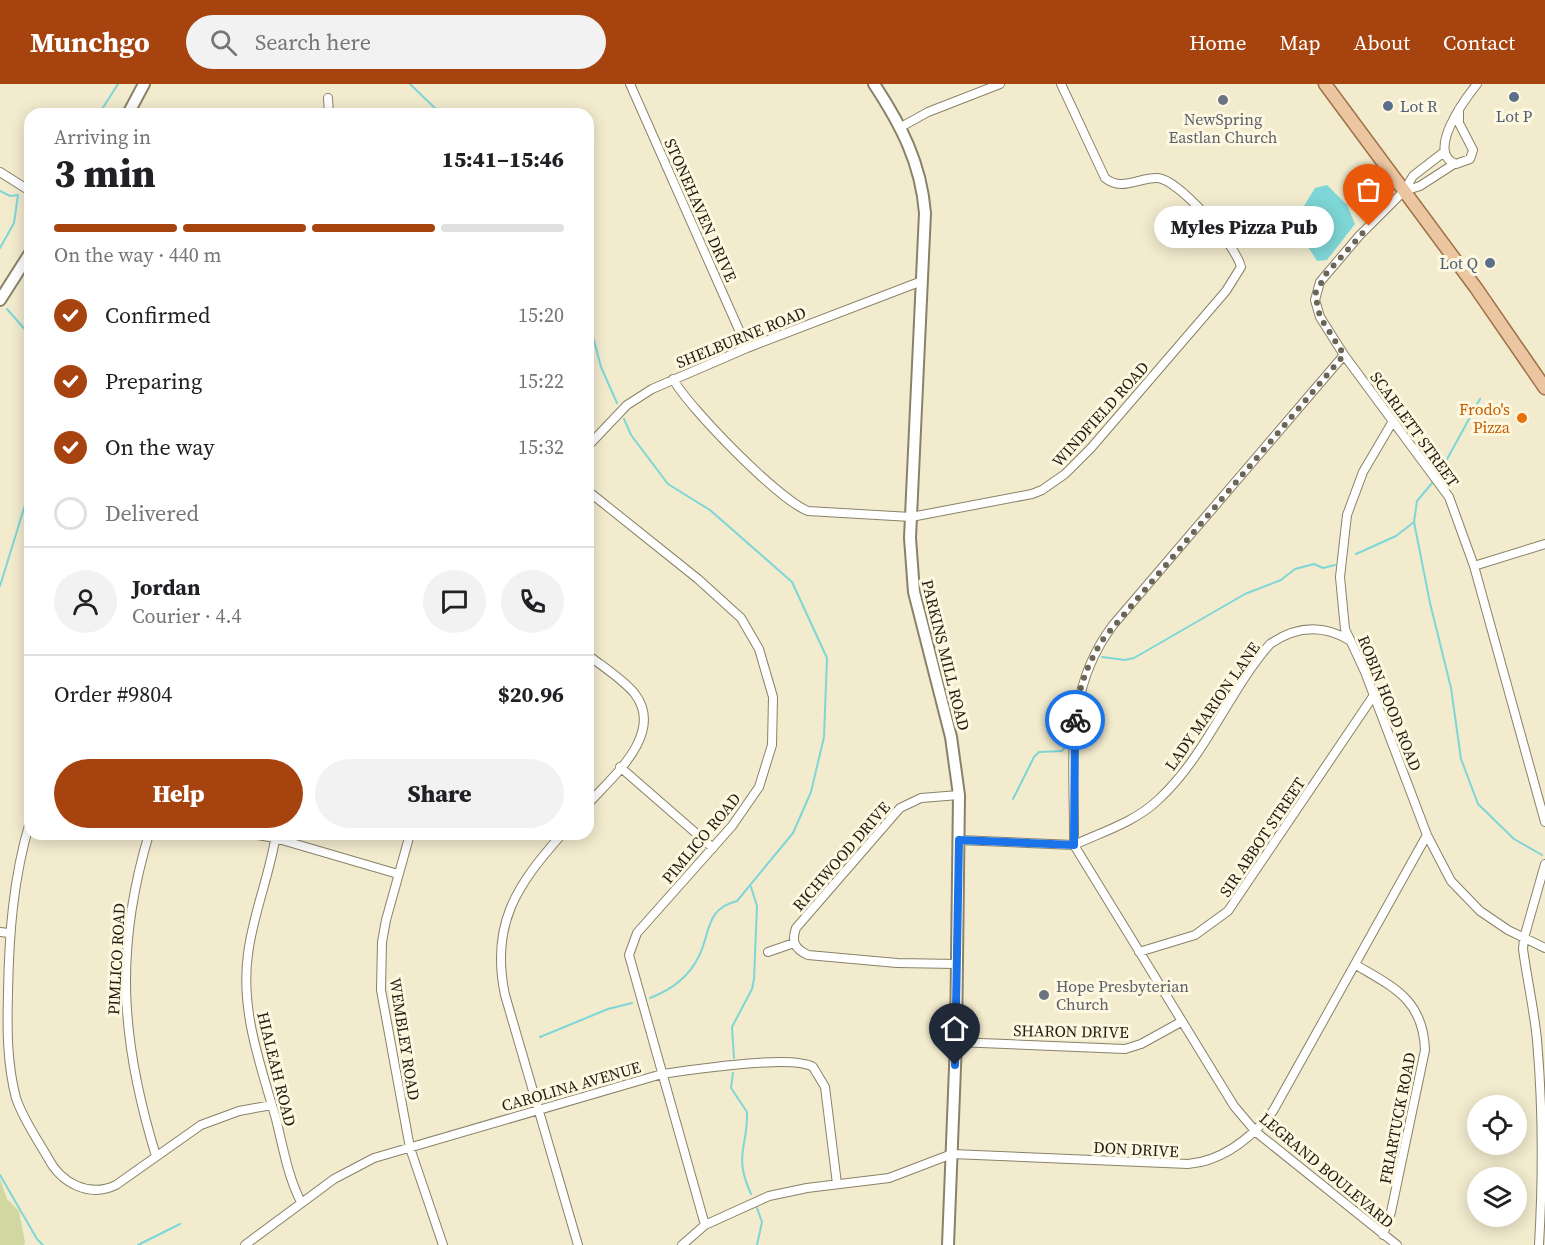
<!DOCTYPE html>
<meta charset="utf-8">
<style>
body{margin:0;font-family:"Source Serif 4",serif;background:#f2f2f2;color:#202124;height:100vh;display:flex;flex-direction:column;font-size:22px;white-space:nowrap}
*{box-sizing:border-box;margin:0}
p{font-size:20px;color:#757577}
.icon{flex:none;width:33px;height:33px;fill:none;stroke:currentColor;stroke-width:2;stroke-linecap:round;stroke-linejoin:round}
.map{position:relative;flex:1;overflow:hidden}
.panel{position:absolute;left:24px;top:24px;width:570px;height:732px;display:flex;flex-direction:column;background:#fff;border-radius:18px;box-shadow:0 3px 15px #0003}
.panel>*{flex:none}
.tools{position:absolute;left:1467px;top:1011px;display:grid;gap:12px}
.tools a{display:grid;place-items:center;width:60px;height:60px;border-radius:50%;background:#fff;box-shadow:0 3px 15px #0003;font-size:30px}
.pin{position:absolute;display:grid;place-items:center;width:51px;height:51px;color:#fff;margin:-62px -26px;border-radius:50% 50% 50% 0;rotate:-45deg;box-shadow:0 0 6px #0007}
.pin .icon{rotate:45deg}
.courier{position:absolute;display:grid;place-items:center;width:60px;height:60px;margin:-30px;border:4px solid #1a73e8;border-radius:50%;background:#fff;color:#222;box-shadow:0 2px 8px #0007}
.bubble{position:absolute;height:42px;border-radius:21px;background:#fff;box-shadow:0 3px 15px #0003;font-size:20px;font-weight:800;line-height:42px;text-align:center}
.overview em{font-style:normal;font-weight:800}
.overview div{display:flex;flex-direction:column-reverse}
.overview{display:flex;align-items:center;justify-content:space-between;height:102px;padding:0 30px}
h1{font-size:39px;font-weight:800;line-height:45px}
.bar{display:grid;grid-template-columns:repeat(4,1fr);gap:9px 6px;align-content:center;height:72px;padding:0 30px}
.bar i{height:8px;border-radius:4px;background:#e0e0e0}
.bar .on{background:#a7430e}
.bar p{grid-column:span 4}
.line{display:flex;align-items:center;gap:15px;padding:0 30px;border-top:2px solid #e0e0e0}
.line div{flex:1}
.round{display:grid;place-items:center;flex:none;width:63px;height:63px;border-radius:32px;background:#f2f2f2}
ol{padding:0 30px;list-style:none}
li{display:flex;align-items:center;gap:18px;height:66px}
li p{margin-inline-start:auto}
li .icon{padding:6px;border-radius:50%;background:#a7430e;color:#fff;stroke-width:4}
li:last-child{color:#757577}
li i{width:33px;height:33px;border:3px solid #e0e0e0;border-radius:50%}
.action{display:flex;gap:12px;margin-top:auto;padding:12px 30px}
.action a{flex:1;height:69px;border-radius:36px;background:#a7430e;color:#fff;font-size:24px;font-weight:800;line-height:69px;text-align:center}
.action a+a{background:#f2f2f2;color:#202124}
header{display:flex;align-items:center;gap:36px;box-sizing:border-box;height:84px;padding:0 30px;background:#a7430e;color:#fff}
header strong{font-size:28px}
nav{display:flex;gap:33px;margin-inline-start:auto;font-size:21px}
.search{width:420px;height:54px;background:#f2f2f2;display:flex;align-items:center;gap:15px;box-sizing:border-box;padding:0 21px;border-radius:33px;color:#757577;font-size:22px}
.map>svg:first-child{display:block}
.green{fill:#d0d7a0}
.water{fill:#7ed6d6}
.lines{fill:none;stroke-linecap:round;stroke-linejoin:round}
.stream{stroke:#7ed6d6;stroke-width:2}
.street-casing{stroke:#898268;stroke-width:10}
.secondary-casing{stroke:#898268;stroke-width:14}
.primary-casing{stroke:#9c7246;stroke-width:15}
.street{stroke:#fff;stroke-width:8}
.secondary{stroke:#fff;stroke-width:10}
.primary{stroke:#ebc6a1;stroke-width:12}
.done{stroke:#6a6554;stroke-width:6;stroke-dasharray:0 10.8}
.route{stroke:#1a73e8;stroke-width:8}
.service-dot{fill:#5c6f8a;stroke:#fef8e1;stroke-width:2}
.worship-dot{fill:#6b7280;stroke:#fef8e1;stroke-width:2}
.food-dot{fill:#e8710a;stroke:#fef8e1;stroke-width:2}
.labels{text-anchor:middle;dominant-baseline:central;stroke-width:6;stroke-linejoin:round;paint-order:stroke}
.service-label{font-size:16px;fill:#4e5e75;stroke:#fef8e1;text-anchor:start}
.worship-label{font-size:16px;fill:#5b616d;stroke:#fef8e1}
.street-label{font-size:16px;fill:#201d13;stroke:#fef8e1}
.food-label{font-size:16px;fill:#c56008;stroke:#fef8e1;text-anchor:end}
</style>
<header>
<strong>Munchgo</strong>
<div class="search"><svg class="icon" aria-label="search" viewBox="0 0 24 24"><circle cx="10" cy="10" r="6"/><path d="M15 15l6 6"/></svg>Search here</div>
<nav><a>Home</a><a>Map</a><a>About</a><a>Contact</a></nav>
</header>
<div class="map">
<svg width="1545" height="1161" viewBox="0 0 1545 1161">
<rect width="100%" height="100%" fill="#f2ebce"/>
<!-- green -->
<path class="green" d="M 0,1095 L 7,1115 L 19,1127 L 25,1158 L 24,1161 L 0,1161 Z"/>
<!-- water -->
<path class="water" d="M 1327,101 L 1347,121 L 1355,140 L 1327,176 L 1317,177 L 1303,155 L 1296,135 L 1315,104 Z"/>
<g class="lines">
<!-- stream -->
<path class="stream" d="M 410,0 L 441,30
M 99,30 L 118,0
M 0,107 L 10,112 L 18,111 L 14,139 L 0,164
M 7,225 L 28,249 L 30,280
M 588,234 L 601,283 L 617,319
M 624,335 L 631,351 L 668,400 L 710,426 L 792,498 L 827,574 L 824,653 L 811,708 L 793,749 L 737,817 C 705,825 711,848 699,872 C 689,893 671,906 650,914
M 1440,388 L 1480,315
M 1433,398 L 1417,417 L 1414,438 L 1430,519 L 1451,604 L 1461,675 L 1478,720 L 1514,755 L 1542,771
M 1356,470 L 1396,452 L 1414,438
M 0,502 L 25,421 L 30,372
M 1102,573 L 1125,576 L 1134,574 L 1245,510 L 1281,496 L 1295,485 L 1314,480 L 1323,484 L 1335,481
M 1013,715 L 1034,673 L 1039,668 L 1062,667 L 1066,662
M 540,953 L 608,925 L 632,919
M 734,974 L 732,943 L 752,905 L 754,895 L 757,822 L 751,803
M 733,989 L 731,1004 L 747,1028 C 748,1064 733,1071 751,1110
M 0,1091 L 37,1155 L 43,1161
M 757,1124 L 762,1138 L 757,1161
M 138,1161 L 180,1140"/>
<!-- street casing -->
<g class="street-casing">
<path id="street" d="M 630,0 L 747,264
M 328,14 L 329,30
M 1459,25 L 1459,39 L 1473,66 L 1470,75 L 1456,80 C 1425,69 1465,15 1477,0
M 901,43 L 928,28 L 1000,0
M 1444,68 L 1413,92 L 1404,107 L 1359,152 L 1320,198 L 1315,216 L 1320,233 L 1344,271 L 1449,413 L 1474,482 L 1545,738
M 0,88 L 30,107
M 1404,107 L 1420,102 L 1454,80
M 1344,271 L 1113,541 C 1062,609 1075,680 1074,761 C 1102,748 1135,738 1158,716 C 1206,672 1228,608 1270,560 C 1296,542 1322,540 1349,556
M 673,295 C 688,323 779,416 808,427 L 911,433 L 1032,410 L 1042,406 L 1065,390 L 1091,364 L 1226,207 L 1241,183 C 1236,161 1179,96 1158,94 C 1139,93 1122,108 1105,94 L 1061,0
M 1393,337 L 1363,388 L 1347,431 L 1340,493 L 1345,545 L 1365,588 L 1427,751 L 1451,797 L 1480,827 L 1508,846 L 1545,864
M 588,362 L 627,321 L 652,305 L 747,264 L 922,197
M 588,407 L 698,495 L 741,534 L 759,565 L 773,613 L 772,661 L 759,703 L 732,742 L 637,849 L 629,871 L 705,1141
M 1474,482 L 1545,460
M 588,571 C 603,583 623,595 635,610 C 665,650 612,693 588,720
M 620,683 L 713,764
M 30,738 C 13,794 9,851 8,909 C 7,944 7,980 16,1014 C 23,1035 37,1055 48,1074 C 61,1099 89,1114 116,1101 L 201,1041 L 239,1027 L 272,1021
M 149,750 C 114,866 121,958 156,1072
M 251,750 L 275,754 L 398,790
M 276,750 C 270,791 253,829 248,870 C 240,927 261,982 276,1035 C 283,1063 288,1093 301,1118
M 410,750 L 386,836 L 382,858 L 381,906 L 410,1064 L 443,1161
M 562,750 C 517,801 490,840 505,911 L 578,1161
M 959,756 L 1074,761 L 1234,1022 L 1256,1048 L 1397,1161
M 0,848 L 9,849
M 768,868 L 794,859
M 1139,868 L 1195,851 L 1228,827 L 1374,611
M 957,880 L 897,879 L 808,871 C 795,865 791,858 796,844 L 900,724 L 921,714 L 959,711
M 1356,881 C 1395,904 1423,916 1425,966 L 1391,1128 L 1383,1151
M 956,958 L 1125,965 L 1141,960 L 1181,938
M 245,1161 L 334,1095 L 374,1074 L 662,990 C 691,986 791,970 813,983 L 825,1003 L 837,1100
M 682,1161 L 705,1141 L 769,1112 L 807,1104 L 889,1094 L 952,1070 L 1188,1080 C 1224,1077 1251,1054 1273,1027 L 1427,751
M 1539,1161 C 1543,1092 1543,1024 1537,956 C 1534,925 1527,895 1523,865 L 1524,854 L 1545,780"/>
</g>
<!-- secondary casing -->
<g class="secondary-casing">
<path id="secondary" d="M 874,0 C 901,41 921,79 925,129 L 910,454 L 914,508 L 951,653 L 959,711 L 956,958 L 948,1161
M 128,30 L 144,0
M 0,216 L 30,169"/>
</g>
<!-- primary casing -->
<g class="primary-casing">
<path id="primary" d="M 1325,0 L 1476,204 L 1545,304"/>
</g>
<!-- street -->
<use href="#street" class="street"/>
<!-- secondary -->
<use href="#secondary" class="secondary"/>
<!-- primary -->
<use href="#primary" class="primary"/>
</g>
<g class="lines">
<!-- done -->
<path class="done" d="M 1075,636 C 1078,605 1087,580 1104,554 L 1344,271 L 1320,233 L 1315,210 L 1326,190 L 1369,142"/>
<!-- route -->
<path class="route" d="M 955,981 L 959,756 L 1074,761 L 1075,636"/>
</g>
<!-- markers -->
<g class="service-dot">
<circle cx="1514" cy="13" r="6"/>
<circle cx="1388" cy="22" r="6"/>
<circle cx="1490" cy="179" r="6"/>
</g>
<g class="worship-dot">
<circle cx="1223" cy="16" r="6"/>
<circle cx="1044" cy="911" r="6"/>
</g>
<circle class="food-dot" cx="1522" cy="334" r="6"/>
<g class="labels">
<!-- service labels -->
<g class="service-label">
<text x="1400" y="22">Lot R</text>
<text x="1514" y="32" text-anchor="middle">Lot P</text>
<text x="1478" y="179" text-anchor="end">Lot Q</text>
</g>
<!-- worship labels -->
<g class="worship-label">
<text x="1223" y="35">NewSpring<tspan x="1223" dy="18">Eastlan Church</tspan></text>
<text x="1056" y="902" text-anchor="start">Hope Presbyterian<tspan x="1056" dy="18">Church</tspan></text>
</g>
<!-- street labels -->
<g class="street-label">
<text transform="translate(701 126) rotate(66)">STONEHAVEN DRIVE</text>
<text transform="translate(741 253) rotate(-22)">SHELBURNE ROAD</text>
<text transform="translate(1100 330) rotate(-48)">WINDFIELD ROAD</text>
<text transform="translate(1415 345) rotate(54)">SCARLETT STREET</text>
<text transform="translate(946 571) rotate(76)">PARKINS MILL ROAD</text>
<text transform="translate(1390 619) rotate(68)">ROBIN HOOD ROAD</text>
<text transform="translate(1212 622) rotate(-55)">LADY MARION LANE</text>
<text transform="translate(1262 753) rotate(-56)">SIR ABBOT STREET</text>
<text transform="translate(701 754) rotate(-50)">PIMLICO ROAD</text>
<text transform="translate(841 772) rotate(-49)">RICHWOOD DRIVE</text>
<text transform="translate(116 875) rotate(-87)">PIMLICO ROAD</text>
<text transform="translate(1071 947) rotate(1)">SHARON DRIVE</text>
<text transform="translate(405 955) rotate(81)">WEMBLEY ROAD</text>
<text transform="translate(277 985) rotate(76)">HIALEAH ROAD</text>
<text transform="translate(571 1002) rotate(-16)">CAROLINA AVENUE</text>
<text transform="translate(1397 1034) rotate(-79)">FRIARTUCK ROAD</text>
<text transform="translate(1136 1065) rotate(3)">DON DRIVE</text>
<text transform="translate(1327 1086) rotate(40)">LEGRAND BOULEVARD</text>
</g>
<!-- food labels -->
<g class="food-label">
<text x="1510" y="325">Frodo's<tspan x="1510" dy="18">Pizza</tspan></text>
</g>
</g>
</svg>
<div class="tools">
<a><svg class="icon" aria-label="locate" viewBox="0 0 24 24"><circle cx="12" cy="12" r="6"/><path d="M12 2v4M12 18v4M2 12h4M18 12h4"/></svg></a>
<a><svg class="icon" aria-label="layers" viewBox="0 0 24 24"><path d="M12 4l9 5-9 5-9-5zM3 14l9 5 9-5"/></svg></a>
</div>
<div class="pin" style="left:1369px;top:142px;background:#ea580c"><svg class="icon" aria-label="bag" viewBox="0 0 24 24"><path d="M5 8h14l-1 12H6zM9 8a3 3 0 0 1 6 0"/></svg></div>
<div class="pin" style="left:955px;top:981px;background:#1f2937"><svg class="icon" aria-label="home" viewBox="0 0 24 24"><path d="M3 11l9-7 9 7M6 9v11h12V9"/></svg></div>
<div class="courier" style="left:1075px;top:636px"><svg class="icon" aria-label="bike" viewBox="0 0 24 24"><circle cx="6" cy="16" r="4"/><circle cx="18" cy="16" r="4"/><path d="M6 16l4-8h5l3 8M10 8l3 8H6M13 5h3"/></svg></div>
<div class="bubble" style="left:1154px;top:122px;width:180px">Myles Pizza Pub</div>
<section class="panel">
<div class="overview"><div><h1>3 min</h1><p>Arriving in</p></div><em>15:41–15:46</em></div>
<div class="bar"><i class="on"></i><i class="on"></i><i class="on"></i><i></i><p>On the way · 440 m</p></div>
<ol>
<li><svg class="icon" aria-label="check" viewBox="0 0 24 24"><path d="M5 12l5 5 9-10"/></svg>Confirmed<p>15:20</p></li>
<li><svg class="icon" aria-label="check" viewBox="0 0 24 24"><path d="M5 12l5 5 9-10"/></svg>Preparing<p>15:22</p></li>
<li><svg class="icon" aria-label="check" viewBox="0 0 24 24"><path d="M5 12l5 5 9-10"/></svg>On the way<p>15:32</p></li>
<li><i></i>Delivered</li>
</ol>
<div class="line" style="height:108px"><a class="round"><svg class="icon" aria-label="person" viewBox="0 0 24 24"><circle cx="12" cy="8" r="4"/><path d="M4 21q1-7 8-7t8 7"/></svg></a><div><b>Jordan</b><p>Courier · 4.4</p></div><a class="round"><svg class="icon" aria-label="chat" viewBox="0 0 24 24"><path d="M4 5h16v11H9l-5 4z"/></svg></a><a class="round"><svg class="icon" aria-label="phone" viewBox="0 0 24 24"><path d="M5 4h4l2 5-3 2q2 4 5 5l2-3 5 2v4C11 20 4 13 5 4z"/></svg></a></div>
<div class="line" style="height:78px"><div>Order #9804</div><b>$20.96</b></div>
<div class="action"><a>Help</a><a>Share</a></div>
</section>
</div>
